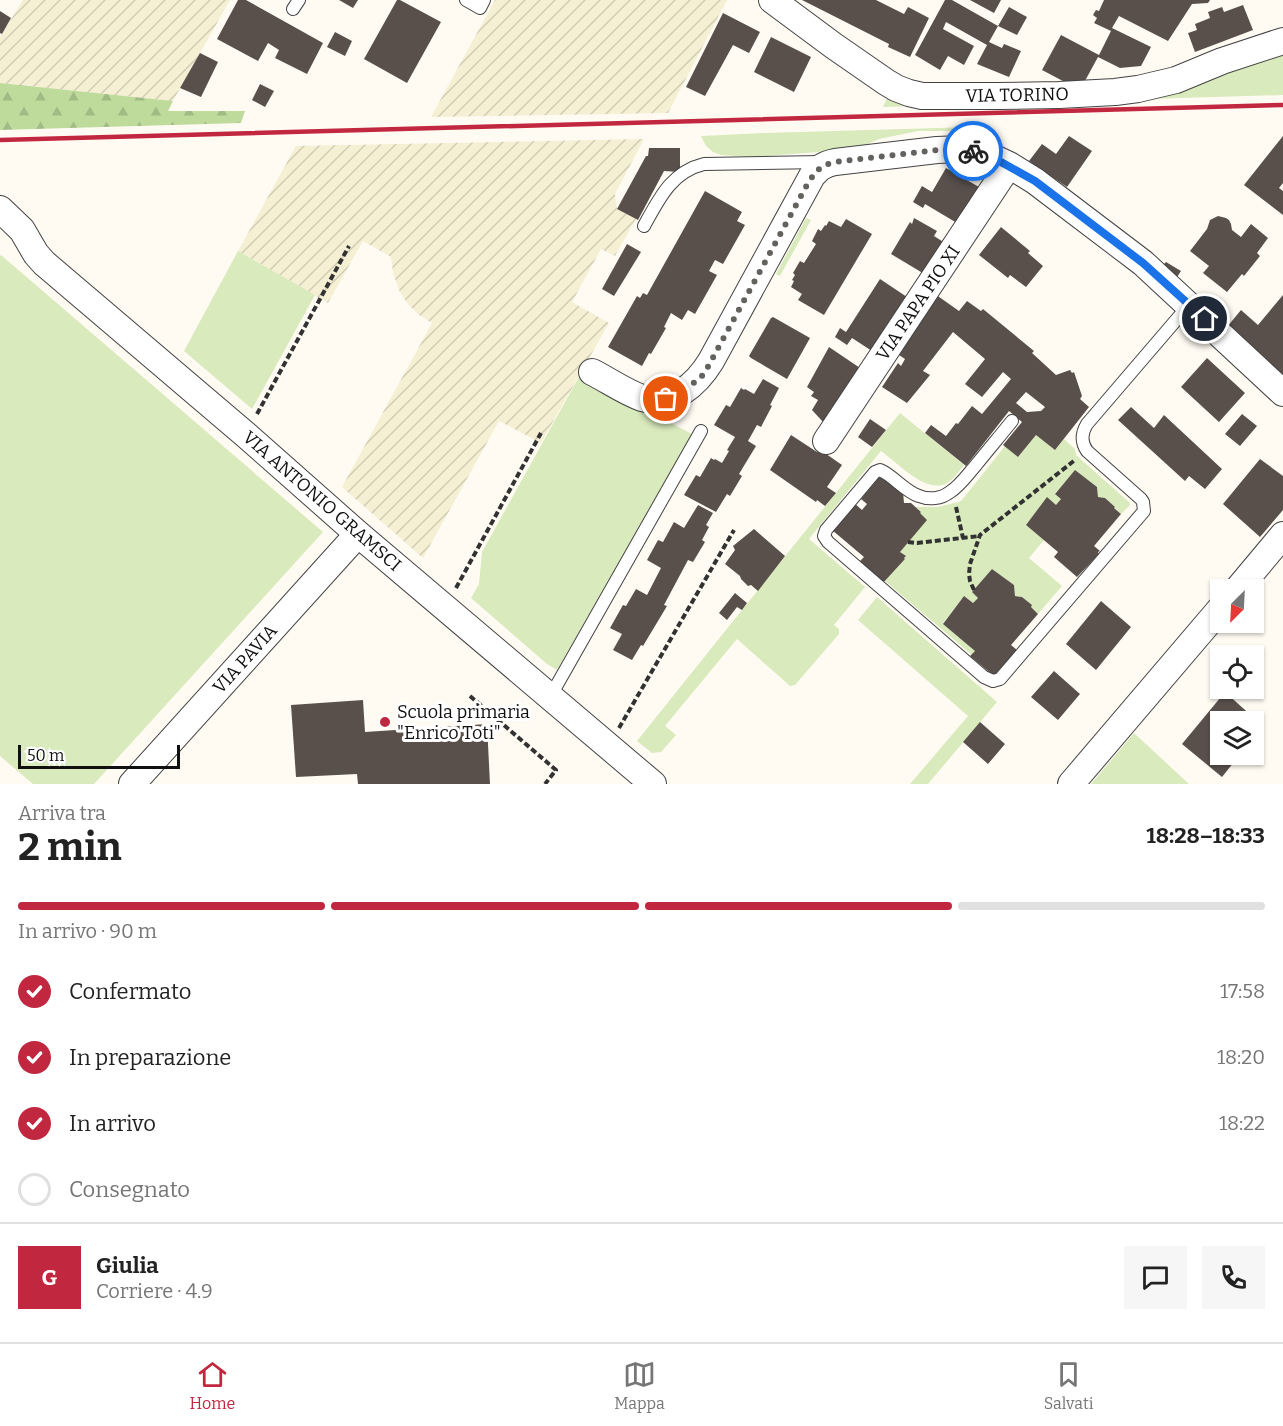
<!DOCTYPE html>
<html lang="it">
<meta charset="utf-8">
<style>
body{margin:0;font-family:Bitter,serif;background:#f6f6f6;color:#222;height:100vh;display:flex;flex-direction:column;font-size:22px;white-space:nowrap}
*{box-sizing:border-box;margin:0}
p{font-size:20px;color:#767676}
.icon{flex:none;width:33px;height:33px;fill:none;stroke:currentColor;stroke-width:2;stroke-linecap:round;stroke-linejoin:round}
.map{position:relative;height:784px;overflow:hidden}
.side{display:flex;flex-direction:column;background:#fff;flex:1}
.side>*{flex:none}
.needle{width:39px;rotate:204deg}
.buttons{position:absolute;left:1210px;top:579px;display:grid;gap:12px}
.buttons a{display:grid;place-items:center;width:54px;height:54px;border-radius:0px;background:#fff;box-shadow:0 2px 4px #0004;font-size:30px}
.scale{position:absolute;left:18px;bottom:15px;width:162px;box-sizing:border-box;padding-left:6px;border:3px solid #101010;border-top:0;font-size:16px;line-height:21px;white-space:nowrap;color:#101010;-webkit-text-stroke:4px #fff;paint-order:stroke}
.pin{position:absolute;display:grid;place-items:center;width:51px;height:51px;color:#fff;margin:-26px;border:3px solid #fff;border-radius:50%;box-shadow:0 2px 6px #0007}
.courier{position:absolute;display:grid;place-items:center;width:60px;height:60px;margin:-30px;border:4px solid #1a73e8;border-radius:50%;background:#fff;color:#222;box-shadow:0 2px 8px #0007}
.head em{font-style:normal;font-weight:700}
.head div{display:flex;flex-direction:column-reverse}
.head{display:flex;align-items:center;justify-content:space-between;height:102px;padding:0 18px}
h1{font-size:39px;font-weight:700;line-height:45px}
.bar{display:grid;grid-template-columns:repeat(4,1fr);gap:9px 6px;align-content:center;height:72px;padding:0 18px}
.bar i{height:8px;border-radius:4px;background:#e0e0e0}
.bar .active{background:#c1273f}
.bar p{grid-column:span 4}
.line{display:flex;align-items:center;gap:15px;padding:0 18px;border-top:2px solid #e0e0e0}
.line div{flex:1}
.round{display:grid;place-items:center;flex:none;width:63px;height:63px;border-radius:0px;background:#f6f6f6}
ol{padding:0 18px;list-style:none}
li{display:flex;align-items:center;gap:18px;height:66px}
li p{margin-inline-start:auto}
li .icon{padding:6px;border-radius:50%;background:#c1273f;color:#fff;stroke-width:4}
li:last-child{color:#767676}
li i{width:33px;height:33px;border:3px solid #e0e0e0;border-radius:50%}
.tab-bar{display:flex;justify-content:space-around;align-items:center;height:84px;border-top:2px solid #e0e0e0;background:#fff;font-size:16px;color:#767676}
.tab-bar a{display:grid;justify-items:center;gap:3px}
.tab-bar .active{color:#c1273f}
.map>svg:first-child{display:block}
.farmland{fill:url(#farmland-furrows)}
.grass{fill:#d9eabc}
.forest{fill:url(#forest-firs)}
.building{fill:#59504c;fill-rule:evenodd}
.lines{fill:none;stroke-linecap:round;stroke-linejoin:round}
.service-casing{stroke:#434343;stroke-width:14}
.minor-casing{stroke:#434343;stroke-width:28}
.path{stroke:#323232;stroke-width:4;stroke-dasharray:6 3;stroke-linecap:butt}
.service{stroke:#fff;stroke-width:12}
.minor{stroke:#fff;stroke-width:26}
.rail{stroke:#c1273f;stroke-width:4.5}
.done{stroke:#64625f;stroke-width:6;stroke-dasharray:0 10.8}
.route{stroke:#1a73e8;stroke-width:8}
.poi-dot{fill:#c1273f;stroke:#fff;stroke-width:2}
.labels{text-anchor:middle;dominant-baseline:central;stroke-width:6;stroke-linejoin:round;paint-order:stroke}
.street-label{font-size:18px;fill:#101010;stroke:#fff}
.poi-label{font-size:18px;fill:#101010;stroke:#fff;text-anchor:start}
</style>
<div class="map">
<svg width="1283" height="784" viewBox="0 0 1283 784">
<defs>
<pattern id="farmland-furrows" width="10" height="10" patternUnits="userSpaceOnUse" patternTransform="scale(1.5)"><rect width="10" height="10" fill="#f5efd3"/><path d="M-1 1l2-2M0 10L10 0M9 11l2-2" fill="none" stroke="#d1ccb4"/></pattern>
<pattern id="forest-firs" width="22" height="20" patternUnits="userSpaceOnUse" patternTransform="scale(1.5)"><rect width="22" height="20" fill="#bedb9b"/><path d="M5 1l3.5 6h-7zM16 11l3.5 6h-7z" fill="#a2bb84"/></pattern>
</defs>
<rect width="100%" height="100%" fill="#fffbf3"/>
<!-- farmland -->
<path class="farmland" d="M 23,0 L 230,0 L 173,101 L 0,83 L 0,37 Z
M 495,0 L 727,0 L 668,113 L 431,117 Z
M 644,139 L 615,194 L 617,209 L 636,219 L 615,256 L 601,249 L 572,302 L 609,323 L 541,443 L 499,421 L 423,558 L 342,487 L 432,323 L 419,315 L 407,303 L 399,290 L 393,273 L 391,257 L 363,241 L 328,303 L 238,251 L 296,146 Z"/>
<!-- grass -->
<path class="grass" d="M 1283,55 L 1283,95 L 883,107 L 888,96 L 1185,85 Z
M 972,127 L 977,131 L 918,131 L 879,139 L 863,146 L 846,150 L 751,157 L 721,155 L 713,152 L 706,146 L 701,136 L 766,133 Z
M 806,218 L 811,220 L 780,276 L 776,274 Z
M 238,251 L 315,295 L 252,409 L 184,351 Z
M 1,255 L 323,532 L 94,784 L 33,784 L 0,756 L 0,256 Z
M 580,375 L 692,434 L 557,670 L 547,664 L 471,598 L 479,584 L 482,552 Z
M 900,413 L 964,465 C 959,471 954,479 947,483 C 926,495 897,462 881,451 L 809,539 L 865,587 L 834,625 L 839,629 L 839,634 L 795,685 L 790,686 L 737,639 L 665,726 L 676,735 L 661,752 L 652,753 L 637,741 Z
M 1036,435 L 1055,450 L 1064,439 L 1075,449 L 1076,455 L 1130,503 L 1130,505 L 1121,514 L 1105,498 L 1098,497 L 1097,487 L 1075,471 L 1055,493 L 1061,499 L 1056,505 L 1047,498 L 1026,525 L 1044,540 L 1029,558 L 1062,586 L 1038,614 L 1031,607 L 1032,605 L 1022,597 L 1015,596 L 1014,585 L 992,569 L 972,592 L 978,598 L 973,603 L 964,596 L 943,623 L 975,651 L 972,655 L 885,581 L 905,559 L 905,556 L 900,552 L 921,511 L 915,507 L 937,507 L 959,502 L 962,500 L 1005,446 L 1018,457 Z
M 877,597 L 997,702 L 928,784 L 910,784 L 968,716 L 858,620 Z
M 1134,733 L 1189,784 L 1091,784 Z"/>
<!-- forest -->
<path class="forest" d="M 0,83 L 173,101 L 168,111 L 245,111 L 241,123 L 0,130 Z"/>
<!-- building -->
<path class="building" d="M 238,0 L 246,0 L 323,43 L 307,74 L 275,58 L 279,50 L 268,43 L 258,61 L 217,39 Z
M 339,0 L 358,0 L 353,8 Z
M 397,0 L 400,0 L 441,22 L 407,83 L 364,59 Z
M 802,0 L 876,0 L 904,14 L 908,7 L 929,18 L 910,57 L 888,47 L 889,44 Z
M 945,0 L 952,0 L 998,26 L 989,42 L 1002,48 L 1004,44 L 1021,51 L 1009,77 L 977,64 L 987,45 L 946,22 L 943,29 L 974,46 L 964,65 L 948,56 L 940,70 L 915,55 Z
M 970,0 L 1001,0 L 994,13 Z
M 1104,0 L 1210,0 L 1208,3 L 1192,4 L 1168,41 L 1119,16 L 1112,28 L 1151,47 L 1141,66 L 1120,68 L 1098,57 L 1080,90 L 1042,70 L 1061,35 L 1099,55 L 1111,31 L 1094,23 L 1097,18 L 1093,15 L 1096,10 L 1099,11 Z
M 1243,5 L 1253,30 L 1195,52 L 1188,33 L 1197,30 L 1195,24 L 1210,18 L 1208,12 L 1222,7 L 1224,12 Z
M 1009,7 L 1027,17 L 1017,35 L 998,26 Z
M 0,11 L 11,18 L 2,34 L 0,33 Z
M 723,13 L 760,32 L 749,53 L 733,45 L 705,96 L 686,87 Z
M 335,32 L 352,41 L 345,56 L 327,47 Z
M 771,37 L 811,57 L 794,92 L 754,72 Z
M 200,53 L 218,62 L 201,97 L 180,88 Z
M 260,84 L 274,91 L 265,107 L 252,100 Z
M 1069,136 L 1092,151 L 1067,187 L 1029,161 L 1042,144 L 1056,154 Z
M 1283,136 L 1283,183 L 1279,188 L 1283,191 L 1283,215 L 1244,185 Z
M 649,148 L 680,148 L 680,172 L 664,171 L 638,220 L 617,209 L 646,156 L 648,156 Z
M 946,168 L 979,187 L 957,223 L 925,204 L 923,208 L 913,202 L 922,186 L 932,192 Z
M 705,191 L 742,212 L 737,221 L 745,225 L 723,264 L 715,260 L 709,271 L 717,275 L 695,314 L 688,310 L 682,320 L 671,313 L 664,327 L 666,328 L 651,354 L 649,353 L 642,366 L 608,347 L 637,296 L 640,298 L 643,293 L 647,295 Z
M 1218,216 L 1226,218 L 1229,220 L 1231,224 L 1232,230 L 1241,237 L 1251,224 L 1268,238 L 1257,253 L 1260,256 L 1244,276 L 1242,274 L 1227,292 L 1203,273 L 1209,266 L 1190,251 L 1207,229 L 1210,220 Z
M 914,218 L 937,231 L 934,236 L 945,243 L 926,275 L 891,254 L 910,222 L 912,224 Z
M 846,219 L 872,234 L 824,315 L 798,300 L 802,294 L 791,287 L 794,281 L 792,280 L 795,275 L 793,273 L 800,261 L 804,263 L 816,244 L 812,241 L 818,229 L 821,231 L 825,225 L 826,226 L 829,221 L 841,227 Z
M 1001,227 L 1030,251 L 1028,253 L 1043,266 L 1026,287 L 1010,275 L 1008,278 L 979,255 Z
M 627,244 L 641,252 L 614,296 L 602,289 Z
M 1166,262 L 1181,271 L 1175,280 L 1161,267 Z
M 880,279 L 910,299 L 875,353 L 852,338 L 847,345 L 835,337 L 840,328 L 846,332 Z
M 935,294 L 959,311 L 967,301 L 981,311 L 983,309 L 1034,351 L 1032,353 L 1056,375 L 1070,370 L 1072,373 L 1074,372 L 1082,396 L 1080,399 L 1089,407 L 1055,450 L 1036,435 L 1018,457 L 1003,445 L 1022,422 L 1009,411 L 966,466 L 925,433 L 931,425 L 946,436 L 956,423 L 958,424 L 972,406 L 982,414 L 1011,379 L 1003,372 L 982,397 L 965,384 L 985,359 L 953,332 L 923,371 L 930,375 L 907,403 L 882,387 L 898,363 L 901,366 L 905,359 L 899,355 L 903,350 L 902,349 ZM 1026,392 L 1045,407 L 1041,411 L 1027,412 L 1016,403 Z
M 1283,295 L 1283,384 L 1227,327 L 1241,310 L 1258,325 Z
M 773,317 L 810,338 L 787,379 L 751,358 L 749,356 L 771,318 Z
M 829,347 L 863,370 L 824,423 L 812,410 L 818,400 L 811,396 L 814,392 L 807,387 Z
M 1207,358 L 1245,393 L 1219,422 L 1181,387 Z
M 763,379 L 779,388 L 770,405 L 772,406 L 761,427 L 757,425 L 748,441 L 756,446 L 739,474 L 742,476 L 730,496 L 727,494 L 716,512 L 684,495 L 696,475 L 700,477 L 711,458 L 714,460 L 715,459 L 722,463 L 729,451 L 727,450 L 735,437 L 714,425 L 726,405 L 730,407 L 741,388 L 744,390 L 745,389 L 754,394 Z
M 1131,407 L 1154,428 L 1164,415 L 1222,469 L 1205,489 L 1189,476 L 1185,481 L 1118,420 Z
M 1242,414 L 1257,426 L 1240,446 L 1225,434 Z
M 870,419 L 886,430 L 872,447 L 858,437 Z
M 791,435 L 817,452 L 819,449 L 842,465 L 827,487 L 836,493 L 825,506 L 817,500 L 816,502 L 770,470 Z
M 1260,459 L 1283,476 L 1283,510 L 1260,537 L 1223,504 Z
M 1075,470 L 1097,487 L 1098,497 L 1105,498 L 1115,507 L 1114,508 L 1121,514 L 1094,546 L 1100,551 L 1098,552 L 1099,554 L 1077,577 L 1054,557 L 1058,552 L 1026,525 L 1047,497 L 1056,505 L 1061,499 L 1055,494 Z
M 881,475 L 903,492 L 904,503 L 911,503 L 921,512 L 920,513 L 927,520 L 900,552 L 906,556 L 904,558 L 905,559 L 883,583 L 859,562 L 864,557 L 832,530 L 853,502 L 862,510 L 867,504 L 861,499 Z
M 698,505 L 713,513 L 706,525 L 709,527 L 702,540 L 705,542 L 693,562 L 688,560 L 664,605 L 667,606 L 643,646 L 641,645 L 632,660 L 613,650 L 622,634 L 610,628 L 623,605 L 626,606 L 636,589 L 647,595 L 661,568 L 647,560 L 658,540 L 663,542 L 674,522 L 684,528 Z
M 754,529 L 785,556 L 758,591 L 751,585 L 748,586 L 741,579 L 740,576 L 725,564 L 735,550 L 733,546 Z
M 992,569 L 1014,585 L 1015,596 L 1022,597 L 1032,605 L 1031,607 L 1038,614 L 1011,645 L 1017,650 L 1015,652 L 1016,652 L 994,676 L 970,656 L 975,651 L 943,624 L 964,596 L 973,603 L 978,598 L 972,592 Z
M 735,593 L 747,603 L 742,610 L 737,607 L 727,620 L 719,613 Z
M 1101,601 L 1131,627 L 1096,670 L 1066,644 Z
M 1054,671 L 1080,694 L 1058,720 L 1031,697 Z
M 1225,692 L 1254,718 L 1251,722 L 1221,722 L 1221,754 L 1235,754 L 1238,757 L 1222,777 L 1182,744 Z
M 363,700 L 365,732 L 487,724 L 490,784 L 358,784 L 357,774 L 296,777 L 291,705 Z
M 980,722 L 1005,744 L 988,764 L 963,742 Z"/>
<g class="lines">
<!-- service casing -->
<g class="service-casing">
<path id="service" d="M 466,0 L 480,8 L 484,0
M 293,9 L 299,0
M 644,226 C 659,199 671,172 704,164 L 821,162
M 1012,421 C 1000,436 988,450 976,465 C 968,474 960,486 950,492 C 941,499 929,500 919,496 C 904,491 894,476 880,470 L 875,472 L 826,530 L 824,536 L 828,542 L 984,677 L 993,681 L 1000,679 L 1144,511 L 1143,502 L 1141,499 L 1087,451 C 1081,442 1081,434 1087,424 L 1189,305
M 550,697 L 701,431"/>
</g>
<!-- minor casing -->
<g class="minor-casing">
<path id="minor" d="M 772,0 L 834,46 L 886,82 L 896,88 L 909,93 L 922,96 L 998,96 L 1059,95 L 1115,92 L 1138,89 L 1176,80 L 1222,61 L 1283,41
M 0,209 L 22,230 L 36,254 L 44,263 L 246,435 L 358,534 L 653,784
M 592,372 C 608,380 625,392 642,398 C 672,407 697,384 711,361 L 812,176 C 819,168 824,164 835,162 L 937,150 L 961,149 L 978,151 L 992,157 L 1009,165
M 826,441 L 1009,165 L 1035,181 L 1143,263 L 1283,393
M 1237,590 L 1283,535
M 132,784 L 358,534
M 1071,784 L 1221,608"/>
</g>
<!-- path -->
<path class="path" d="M 257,414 L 349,246
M 956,507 L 963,538
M 908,542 L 917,543 L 980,536
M 456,588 L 541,433
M 974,590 L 970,581 L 969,574 L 970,564 L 980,535 L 1075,460
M 470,696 L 556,770 L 545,784
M 619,728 L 734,530"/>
<!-- service -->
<use href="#service" class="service"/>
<!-- minor -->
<use href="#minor" class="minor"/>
<!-- rail -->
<path class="rail" d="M 0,140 L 1283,105"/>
</g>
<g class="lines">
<!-- done -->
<path class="done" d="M 666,399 C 681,393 692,385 704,374 L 807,185 C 815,172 819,166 835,162 L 937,150 L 961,149 L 973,151"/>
<!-- route -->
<path class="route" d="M 973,151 L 992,157 L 1035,181 L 1143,263 L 1205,319"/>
</g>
<!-- markers -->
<circle class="poi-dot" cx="385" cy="722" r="6"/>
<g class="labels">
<!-- street labels -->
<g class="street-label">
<text transform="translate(1017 95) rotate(-1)">VIA TORINO</text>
<text transform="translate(918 303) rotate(-56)">VIA PAPA PIO XI</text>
<text transform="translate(322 501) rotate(41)">VIA ANTONIO GRAMSCI</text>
<text transform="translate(245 659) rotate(-48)">VIA PAVIA</text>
</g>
<!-- poi labels -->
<g class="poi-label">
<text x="397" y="712">Scuola primaria<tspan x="397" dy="21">"Enrico Toti"</tspan></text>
</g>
</g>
</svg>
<div class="buttons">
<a><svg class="needle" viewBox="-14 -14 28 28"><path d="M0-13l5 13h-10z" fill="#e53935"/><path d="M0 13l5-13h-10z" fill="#767676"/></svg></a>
<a><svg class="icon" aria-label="locate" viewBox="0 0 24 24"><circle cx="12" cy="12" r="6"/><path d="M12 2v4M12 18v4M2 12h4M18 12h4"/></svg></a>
<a><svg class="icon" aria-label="layers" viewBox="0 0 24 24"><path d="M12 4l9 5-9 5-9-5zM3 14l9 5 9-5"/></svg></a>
</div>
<div class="scale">50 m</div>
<div class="pin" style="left:666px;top:399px;background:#ea580c"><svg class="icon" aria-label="bag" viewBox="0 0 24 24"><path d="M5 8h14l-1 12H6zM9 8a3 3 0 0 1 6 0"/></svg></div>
<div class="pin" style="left:1205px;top:319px;background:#1f2937"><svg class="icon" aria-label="home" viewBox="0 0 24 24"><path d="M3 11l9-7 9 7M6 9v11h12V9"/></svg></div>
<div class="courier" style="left:973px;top:151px"><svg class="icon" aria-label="bike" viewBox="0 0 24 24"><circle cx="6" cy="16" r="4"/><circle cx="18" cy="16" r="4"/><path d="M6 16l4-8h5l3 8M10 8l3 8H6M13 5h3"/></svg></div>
</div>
<section class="side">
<div class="head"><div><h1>2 min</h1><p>Arriva tra</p></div><em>18:28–18:33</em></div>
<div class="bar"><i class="active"></i><i class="active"></i><i class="active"></i><i></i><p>In arrivo · 90 m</p></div>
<ol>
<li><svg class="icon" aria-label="check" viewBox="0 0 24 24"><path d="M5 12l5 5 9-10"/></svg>Confermato<p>17:58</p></li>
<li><svg class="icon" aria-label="check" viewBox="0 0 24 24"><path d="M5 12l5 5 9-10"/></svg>In preparazione<p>18:20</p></li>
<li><svg class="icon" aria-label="check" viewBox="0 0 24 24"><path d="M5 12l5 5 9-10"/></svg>In arrivo<p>18:22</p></li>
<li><i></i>Consegnato</li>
</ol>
<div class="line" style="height:108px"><b class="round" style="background:#c1273f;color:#fff">G</b><div><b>Giulia</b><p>Corriere · 4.9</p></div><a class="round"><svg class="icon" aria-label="chat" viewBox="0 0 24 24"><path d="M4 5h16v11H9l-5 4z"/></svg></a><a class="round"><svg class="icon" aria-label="phone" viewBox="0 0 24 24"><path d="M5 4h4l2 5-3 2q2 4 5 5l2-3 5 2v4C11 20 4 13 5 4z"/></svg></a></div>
</section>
<nav class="tab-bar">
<a class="active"><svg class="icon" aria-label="home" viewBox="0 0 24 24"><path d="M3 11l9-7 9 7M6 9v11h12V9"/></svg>Home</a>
<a><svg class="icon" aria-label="map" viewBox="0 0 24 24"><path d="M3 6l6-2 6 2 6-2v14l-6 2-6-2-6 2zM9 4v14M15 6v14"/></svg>Mappa</a>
<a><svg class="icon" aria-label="saved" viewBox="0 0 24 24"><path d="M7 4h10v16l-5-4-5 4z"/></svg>Salvati</a>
</nav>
